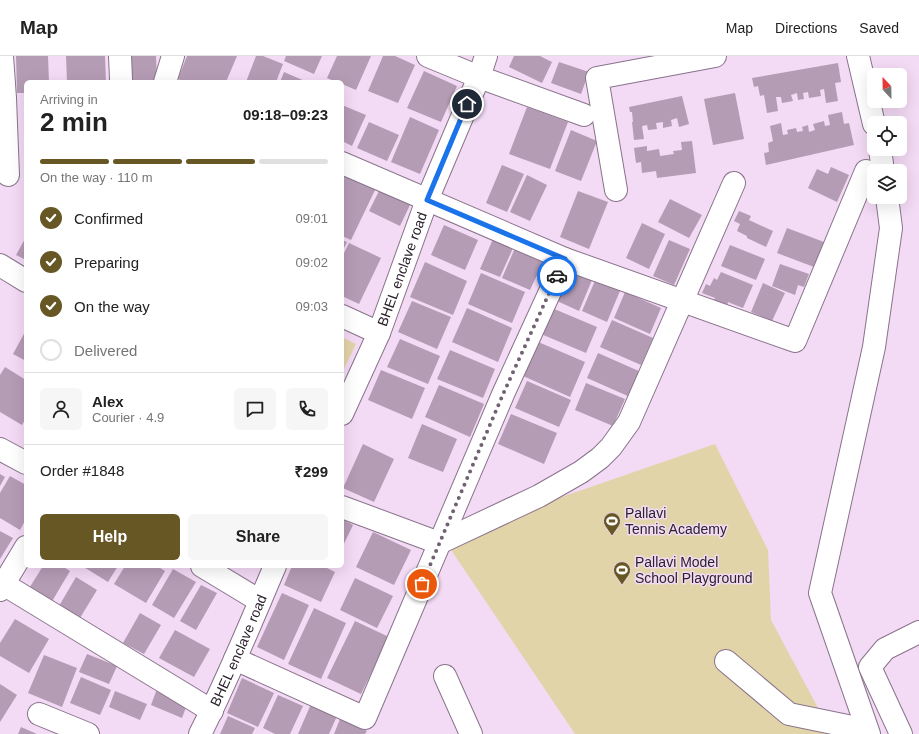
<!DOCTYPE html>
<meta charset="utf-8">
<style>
body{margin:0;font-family:Helvetica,sans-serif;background:#f6f6f6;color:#222;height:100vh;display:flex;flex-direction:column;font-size:15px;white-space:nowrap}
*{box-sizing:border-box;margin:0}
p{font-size:13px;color:#767676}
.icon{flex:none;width:22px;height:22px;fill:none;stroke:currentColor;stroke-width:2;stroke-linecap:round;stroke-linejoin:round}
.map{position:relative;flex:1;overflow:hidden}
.side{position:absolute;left:24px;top:24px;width:320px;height:488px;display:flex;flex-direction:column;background:#fff;border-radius:6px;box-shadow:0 4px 16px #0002}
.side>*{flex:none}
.needle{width:26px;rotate:338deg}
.buttons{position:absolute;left:867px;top:12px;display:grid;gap:8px}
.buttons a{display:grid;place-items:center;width:40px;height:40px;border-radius:6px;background:#fff;box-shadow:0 4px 16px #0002;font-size:20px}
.pin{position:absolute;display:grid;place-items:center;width:34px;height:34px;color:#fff;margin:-17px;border:2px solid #fff;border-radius:50%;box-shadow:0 1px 4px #0007}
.courier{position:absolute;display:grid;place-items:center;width:40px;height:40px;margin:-20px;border:3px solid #1a73e8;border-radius:50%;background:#fff;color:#222;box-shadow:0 1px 5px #0007}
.head em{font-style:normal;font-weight:600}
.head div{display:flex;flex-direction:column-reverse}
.head{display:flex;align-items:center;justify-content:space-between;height:68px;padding:0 16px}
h1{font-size:26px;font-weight:600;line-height:30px}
.bar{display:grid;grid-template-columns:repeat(4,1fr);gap:6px 4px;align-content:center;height:48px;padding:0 16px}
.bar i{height:5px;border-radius:3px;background:#e0e0e0}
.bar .current{background:#665724}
.bar p{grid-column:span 4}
.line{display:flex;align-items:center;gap:10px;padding:0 16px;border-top:1px solid #e0e0e0}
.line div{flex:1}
.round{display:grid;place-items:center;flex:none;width:42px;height:42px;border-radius:6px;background:#f6f6f6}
ol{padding:0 16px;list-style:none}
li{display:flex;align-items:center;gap:12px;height:44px}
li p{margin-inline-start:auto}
li .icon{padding:4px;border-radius:50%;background:#665724;color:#fff;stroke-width:4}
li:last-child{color:#767676}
li i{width:22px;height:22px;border:2px solid #e0e0e0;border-radius:50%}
.primary-button{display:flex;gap:8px;margin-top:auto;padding:8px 16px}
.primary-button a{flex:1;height:46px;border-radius:6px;background:#665724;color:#fff;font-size:16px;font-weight:600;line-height:46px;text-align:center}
.primary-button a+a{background:#f6f6f6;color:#222}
header{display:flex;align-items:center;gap:24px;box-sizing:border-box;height:56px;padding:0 20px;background:#fff;border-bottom:1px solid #e0e0e0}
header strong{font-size:19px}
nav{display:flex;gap:22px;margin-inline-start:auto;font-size:14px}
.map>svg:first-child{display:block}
.green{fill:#e2d4a9}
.building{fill:#b49cb5}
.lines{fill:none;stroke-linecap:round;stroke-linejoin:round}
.minor-casing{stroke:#89738b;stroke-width:24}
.minor{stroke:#fff;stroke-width:22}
.done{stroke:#716272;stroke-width:4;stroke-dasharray:0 7.2}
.route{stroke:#1a73e8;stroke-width:5}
.labels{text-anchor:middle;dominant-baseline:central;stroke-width:3;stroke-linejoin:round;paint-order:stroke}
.street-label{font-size:14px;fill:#2b222c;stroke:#f3daf5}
.poi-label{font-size:14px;fill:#2b222c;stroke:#f3daf5;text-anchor:start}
</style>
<header>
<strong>Map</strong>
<nav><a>Map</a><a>Directions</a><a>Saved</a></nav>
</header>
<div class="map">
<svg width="919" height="678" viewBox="0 0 919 678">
<rect width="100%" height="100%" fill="#f3daf5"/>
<!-- green -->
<path class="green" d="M 342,281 L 356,288 L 342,317 Z
M 715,388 L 768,494 L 771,564 L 832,678 L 575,678 L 443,482 Z"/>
<!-- building -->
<path class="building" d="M 16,0 L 48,0 L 49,26 L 26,26 L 26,37 L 17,37 Z
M 66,0 L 105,0 L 106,26 L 67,26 Z
M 131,0 L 156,0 L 157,26 L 132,26 Z
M 187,0 L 237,0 L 226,26 L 185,26 L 178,23 Z
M 256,0 L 263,0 L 283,8 L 276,26 L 246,26 Z
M 286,0 L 322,0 L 314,18 L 284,5 Z
M 337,0 L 371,0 L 356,34 L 342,28 L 342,26 L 336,26 L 327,22 Z
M 383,0 L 395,0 L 415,9 L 398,47 L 368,35 Z
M 514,0 L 540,0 L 552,6 L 542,27 L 509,11 Z
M 559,6 L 589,16 L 581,38 L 551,27 Z
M 838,7 L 841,26 L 835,27 L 838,45 L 826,47 L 824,33 L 820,34 L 821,40 L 809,42 L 808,36 L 803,37 L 804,43 L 798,44 L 797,37 L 791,39 L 793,45 L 782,47 L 781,41 L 776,41 L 778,55 L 767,57 L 764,39 L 760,40 L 758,30 L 754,31 L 752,22 Z
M 424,15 L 457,30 L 441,66 L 407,52 Z
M 284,16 L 307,26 L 280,26 Z
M 735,37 L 744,83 L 713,89 L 704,43 Z
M 682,40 L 689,68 L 679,71 L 677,62 L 671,64 L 672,70 L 663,72 L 663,66 L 656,67 L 657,73 L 648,74 L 647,69 L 642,70 L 644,83 L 634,84 L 632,66 L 633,66 L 632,56 L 630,56 L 629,51 Z
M 342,49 L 366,59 L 352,90 L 342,85 Z
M 527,51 L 568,66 L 550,113 L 509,98 Z
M 842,56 L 844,68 L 849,67 L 854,89 L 766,109 L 764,97 L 769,96 L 768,87 L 773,85 L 770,70 L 781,67 L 783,79 L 788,78 L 787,74 L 796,72 L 797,76 L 803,75 L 802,71 L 808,69 L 809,76 L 815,74 L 813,68 L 824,65 L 825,70 L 830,69 L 828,59 Z
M 410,61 L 439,74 L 420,118 L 391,106 Z
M 369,66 L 399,79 L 387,105 L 357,92 Z
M 571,74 L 597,85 L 581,125 L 555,115 Z
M 692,85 L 696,117 L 657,122 L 656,115 L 642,117 L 641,106 L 636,107 L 634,92 L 647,90 L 647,95 L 659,93 L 660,100 L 674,98 L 673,95 L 682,94 L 681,86 Z
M 502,109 L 524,118 L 507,156 L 486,147 Z
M 831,111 L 849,119 L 837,146 L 808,132 L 817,113 L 828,118 Z
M 342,119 L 377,130 L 351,184 L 342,180 Z
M 527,119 L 547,129 L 530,165 L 510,156 Z
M 380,133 L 411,147 L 400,170 L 369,155 Z
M 578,135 L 608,146 L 589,193 L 560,181 Z
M 670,143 L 702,159 L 689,182 L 658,166 Z
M 739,155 L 751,160 L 749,164 L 773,175 L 766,191 L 747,182 L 747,180 L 737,175 L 740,168 L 734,165 Z
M 642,167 L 665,178 L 649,213 L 626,202 Z
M 444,169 L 478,184 L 465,214 L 431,199 Z
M 787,172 L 824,186 L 814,211 L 777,197 Z
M 26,181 L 26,204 L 16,199 Z
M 493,183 L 513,192 L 500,221 L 480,213 Z
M 342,184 L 347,186 L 342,196 Z
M 669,184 L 690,193 L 674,229 L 653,220 Z
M 349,187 L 381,202 L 359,248 L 342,240 L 342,201 Z
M 730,189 L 765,203 L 756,224 L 721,210 Z
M 515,192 L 544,204 L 530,234 L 502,222 Z
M 425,206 L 467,225 L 453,259 L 410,241 Z
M 780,208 L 809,218 L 804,231 L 798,229 L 795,239 L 772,230 Z
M 570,214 L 592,224 L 579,255 L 557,245 Z
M 721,216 L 753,229 L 743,252 L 728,246 L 727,250 L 714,244 L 715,242 L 702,237 L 706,228 L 710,230 L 714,222 L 717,224 Z
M 481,217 L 525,236 L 512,267 L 468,248 Z
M 597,220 L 622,230 L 607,266 L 582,255 Z
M 763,227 L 785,237 L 772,265 L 751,256 Z
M 625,236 L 661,252 L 650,278 L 614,262 Z
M 412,245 L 451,261 L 437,293 L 398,276 Z
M 467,252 L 512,272 L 498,306 L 452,286 Z
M 552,252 L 597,271 L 586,297 L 541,278 Z
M 612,264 L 653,282 L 641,309 L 600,291 Z
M 26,274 L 26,305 L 13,298 Z
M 400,283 L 440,300 L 428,328 L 387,311 Z
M 536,285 L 585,306 L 570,341 L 521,319 Z
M 450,294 L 495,313 L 483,342 L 437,323 Z
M 598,297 L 641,316 L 630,341 L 587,322 Z
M 5,311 L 26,324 L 26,362 L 22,369 L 0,356 L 0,319 Z
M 381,314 L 425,332 L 412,363 L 368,344 Z
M 527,325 L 571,344 L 559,371 L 515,352 Z
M 586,327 L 625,343 L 613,370 L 575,354 Z
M 439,329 L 484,348 L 470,381 L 425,361 Z
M 511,358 L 557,377 L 544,408 L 498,388 Z
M 422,368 L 457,383 L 443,416 L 408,402 Z
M 363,388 L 394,403 L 374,446 L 343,432 Z
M 0,418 L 5,421 L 0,430 Z
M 10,420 L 26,429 L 26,463 L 20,474 L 0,462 L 0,437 Z
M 342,463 L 353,469 L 342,492 Z
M 0,475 L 13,482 L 0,503 Z
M 373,476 L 411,494 L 394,529 L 356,511 Z
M 43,510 L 62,510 L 70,515 L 51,547 L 28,534 Z
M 82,510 L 118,510 L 108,526 Z
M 125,510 L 157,510 L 165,515 L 146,547 L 114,528 Z
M 292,510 L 323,510 L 335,516 L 321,546 L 284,529 Z
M 173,513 L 196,526 L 174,562 L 152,549 Z
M 76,521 L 97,534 L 80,562 L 59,550 Z
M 355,522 L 393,540 L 377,572 L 340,554 Z
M 201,529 L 217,537 L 196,574 L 180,565 Z
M 282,537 L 309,549 L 284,604 L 257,591 Z
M 314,552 L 346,567 L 321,623 L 288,608 Z
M 140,557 L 161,569 L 144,598 L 123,587 Z
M 15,563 L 49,583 L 29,617 L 0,600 L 0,587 Z
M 355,565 L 389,581 L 361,638 L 327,622 Z
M 175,574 L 210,593 L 194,621 L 159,602 Z
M 87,598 L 117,610 L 109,628 L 79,616 Z
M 44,599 L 77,612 L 62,651 L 28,637 Z
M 81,621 L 111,634 L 100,659 L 70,647 Z
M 242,622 L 274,637 L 258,671 L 227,657 Z
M 0,628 L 17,639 L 0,666 Z
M 157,633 L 188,646 L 182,662 L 151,649 Z
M 115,635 L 147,648 L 140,664 L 109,651 Z
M 278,639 L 303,650 L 290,678 L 275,678 L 263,672 Z
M 311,648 L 337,660 L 329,678 L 298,678 Z
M 228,660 L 255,672 L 252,678 L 220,678 Z
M 340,663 L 367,675 L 365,678 L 334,678 Z
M 21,671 L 37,678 L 18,678 Z"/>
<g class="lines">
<!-- minor casing -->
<g class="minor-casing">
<g id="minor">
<path d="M 2,0 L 5,42 L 8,119"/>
<path d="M 120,0 L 121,23"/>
<path d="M 428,0 L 479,21 L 584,59"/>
<path d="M 858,0 L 874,68"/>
<path d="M 165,26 L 173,0"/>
<path d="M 880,93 L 883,115"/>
<path d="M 342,107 L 565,203 L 795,285 L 866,115"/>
<path d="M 616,134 L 597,22 L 715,0"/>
<path d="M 0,209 L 26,225"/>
<path d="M 342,260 L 379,277"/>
<path id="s1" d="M 342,358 L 379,277 L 427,144 L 479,21 L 486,0"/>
<path d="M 0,393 L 26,407"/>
<path d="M 342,451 L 439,487 L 539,440 L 581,416 L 600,402 L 611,391 L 629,366 L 734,127"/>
<path d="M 202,510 L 260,545"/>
<path d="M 0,526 L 212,655"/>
<path d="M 0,534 L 26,491"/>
<path d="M 235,603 L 365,662 L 504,336 L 565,203"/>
<path d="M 726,605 L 789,658 L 867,674"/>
<path d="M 445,620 L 471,678"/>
<path d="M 39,658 L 88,678"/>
<path id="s2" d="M 200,678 C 228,623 251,566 275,510"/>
<path d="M 869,678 L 820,537 L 874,291 L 891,172 L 887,141"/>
<path d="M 901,678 L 870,611 L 885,593 L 919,576"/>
</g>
</g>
<!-- minor -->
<use href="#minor" class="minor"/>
</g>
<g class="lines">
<!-- done -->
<path class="done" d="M 422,528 L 504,336 L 557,220"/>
<!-- route -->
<path class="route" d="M 467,48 L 427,144 L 565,203 L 557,220"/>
</g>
<!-- icons -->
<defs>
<g id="stadium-pin" transform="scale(0.9)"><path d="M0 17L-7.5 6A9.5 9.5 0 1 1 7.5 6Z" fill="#665724" stroke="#f3daf5"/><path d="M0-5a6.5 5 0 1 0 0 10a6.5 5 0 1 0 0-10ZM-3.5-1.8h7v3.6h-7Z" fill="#fff"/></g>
</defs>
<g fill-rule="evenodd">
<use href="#stadium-pin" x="612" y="465"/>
<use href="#stadium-pin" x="622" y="514"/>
</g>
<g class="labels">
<!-- street labels -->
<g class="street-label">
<text stroke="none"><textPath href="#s1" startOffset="157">BHEL enclave road</textPath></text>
<text stroke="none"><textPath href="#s2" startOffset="92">BHEL enclave road</textPath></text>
</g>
<!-- poi labels -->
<g class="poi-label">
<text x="625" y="457">Pallavi<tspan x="625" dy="16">Tennis Academy</tspan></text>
<text x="635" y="506">Pallavi Model<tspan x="635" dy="16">School Playground</tspan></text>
</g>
</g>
</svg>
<div class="buttons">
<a><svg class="needle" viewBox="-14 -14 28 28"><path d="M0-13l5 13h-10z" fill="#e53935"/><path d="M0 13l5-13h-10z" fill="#767676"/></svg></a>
<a><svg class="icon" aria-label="locate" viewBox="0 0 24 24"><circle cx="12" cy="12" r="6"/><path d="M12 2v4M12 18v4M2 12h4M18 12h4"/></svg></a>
<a><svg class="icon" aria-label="layers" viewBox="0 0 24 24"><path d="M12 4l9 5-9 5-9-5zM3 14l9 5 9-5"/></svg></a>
</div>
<div class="pin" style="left:422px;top:528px;background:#ea580c"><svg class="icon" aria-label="bag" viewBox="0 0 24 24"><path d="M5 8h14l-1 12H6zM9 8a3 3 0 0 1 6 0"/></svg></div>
<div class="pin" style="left:467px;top:48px;background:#1f2937"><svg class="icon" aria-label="home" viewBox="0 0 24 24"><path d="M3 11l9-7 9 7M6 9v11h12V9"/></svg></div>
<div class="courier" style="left:557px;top:220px"><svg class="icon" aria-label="car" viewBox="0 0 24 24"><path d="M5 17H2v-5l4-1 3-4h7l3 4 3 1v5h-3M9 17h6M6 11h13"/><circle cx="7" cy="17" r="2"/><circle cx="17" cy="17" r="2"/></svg></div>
<section class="side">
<div class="head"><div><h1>2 min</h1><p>Arriving in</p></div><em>09:18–09:23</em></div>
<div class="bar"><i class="current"></i><i class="current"></i><i class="current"></i><i></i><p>On the way · 110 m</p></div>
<ol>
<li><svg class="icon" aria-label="check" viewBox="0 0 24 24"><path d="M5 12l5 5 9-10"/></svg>Confirmed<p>09:01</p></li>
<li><svg class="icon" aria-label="check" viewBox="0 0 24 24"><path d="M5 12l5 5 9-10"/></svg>Preparing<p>09:02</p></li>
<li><svg class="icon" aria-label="check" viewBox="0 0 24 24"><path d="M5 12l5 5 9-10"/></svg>On the way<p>09:03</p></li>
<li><i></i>Delivered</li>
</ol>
<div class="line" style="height:72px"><a class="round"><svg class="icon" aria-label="person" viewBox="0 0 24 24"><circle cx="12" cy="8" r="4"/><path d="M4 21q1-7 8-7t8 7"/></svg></a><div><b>Alex</b><p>Courier · 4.9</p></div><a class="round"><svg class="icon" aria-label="chat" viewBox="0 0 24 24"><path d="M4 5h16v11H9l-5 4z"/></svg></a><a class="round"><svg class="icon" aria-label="phone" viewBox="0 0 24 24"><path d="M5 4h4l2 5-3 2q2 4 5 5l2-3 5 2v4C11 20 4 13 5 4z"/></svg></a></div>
<div class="line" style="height:52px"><div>Order #1848</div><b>₹299</b></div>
<div class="primary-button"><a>Help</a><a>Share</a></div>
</section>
</div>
